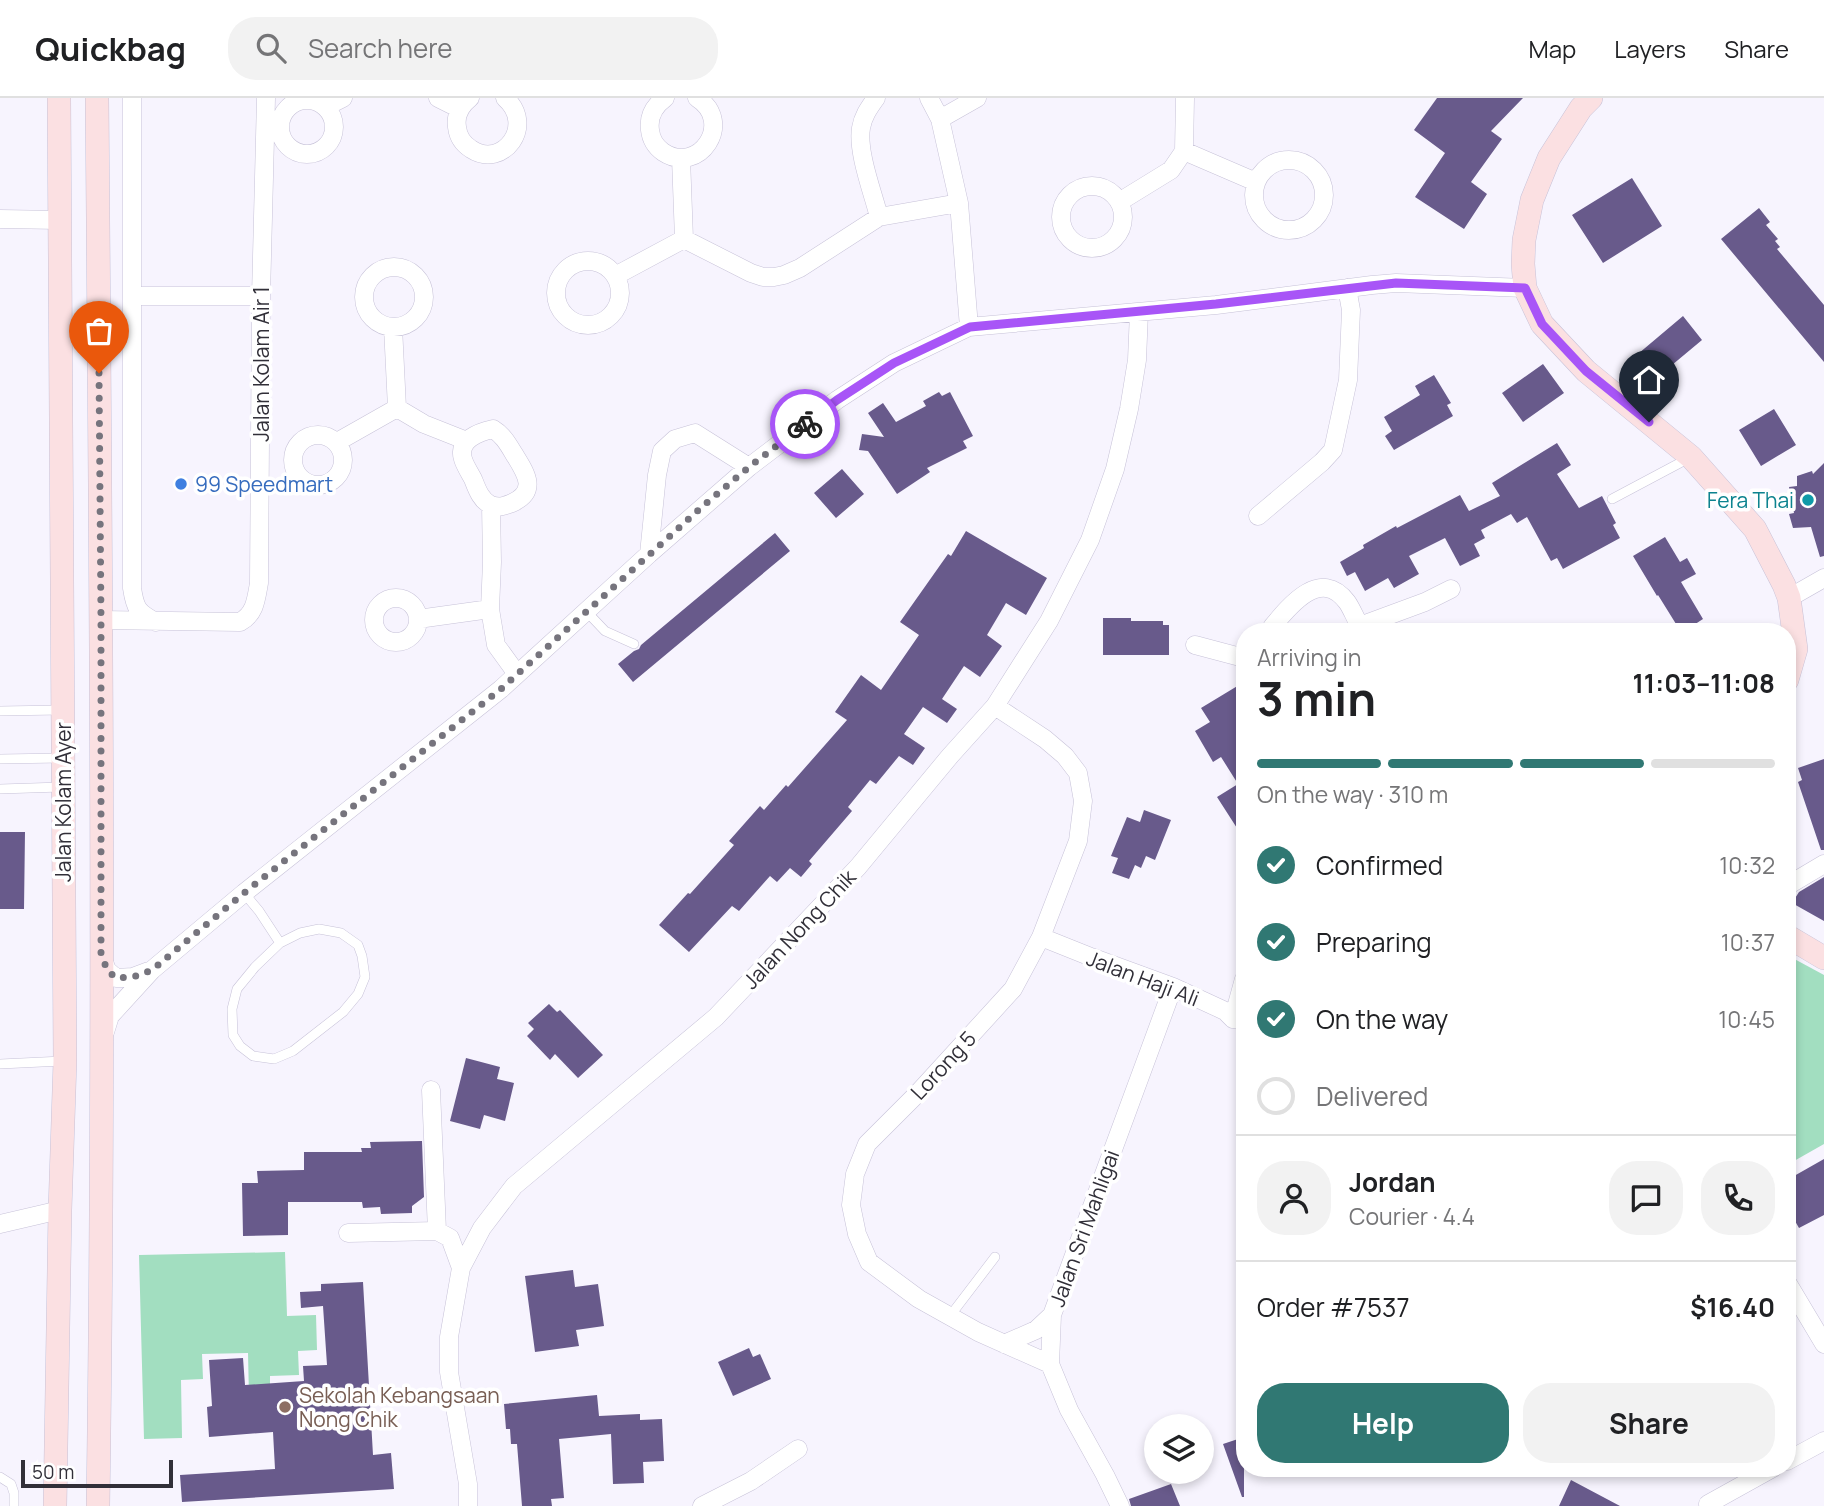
<!DOCTYPE html>
<meta charset="utf-8">
<style>
body{margin:0;font-family:Manrope,sans-serif;background:#f2f2f2;color:#202124;height:100vh;display:flex;flex-direction:column;font-size:26px;white-space:nowrap}
*{box-sizing:border-box;margin:0}
p{font-size:23px;color:#757577}
.icon{flex:none;width:38px;height:38px;fill:none;stroke:currentColor;stroke-width:2;stroke-linecap:round;stroke-linejoin:round}
.map{position:relative;flex:1;overflow:hidden}
.panel{position:absolute;left:1236px;top:525px;width:560px;height:854px;display:flex;flex-direction:column;background:#fff;border-radius:28px;box-shadow:0 4px 10px #0003}
.panel>*{flex:none}
.controls{position:absolute;left:1144px;top:1316px;display:grid;gap:14px}
.controls a{display:grid;place-items:center;width:70px;height:70px;border-radius:50%;background:#fff;box-shadow:0 4px 10px #0003;font-size:35px}
.scale{position:absolute;left:21px;bottom:18px;width:152px;box-sizing:border-box;padding-left:7px;border:4px solid #312f38;border-top:0;font-size:19px;line-height:24px;white-space:nowrap;color:#312f38;-webkit-text-stroke:5px #fff;paint-order:stroke}
.pin{position:absolute;display:grid;place-items:center;width:60px;height:60px;color:#fff;margin:-72px -30px;border-radius:50% 50% 50% 0;rotate:-45deg;box-shadow:0 0 7px #0007}
.pin .icon{rotate:45deg}
.courier{position:absolute;display:grid;place-items:center;width:70px;height:70px;margin:-35px;border:5px solid #a855f7;border-radius:50%;background:#fff;color:#222;box-shadow:0 2px 9px #0007}
.headline em{font-style:normal;font-weight:700}
.headline div{display:flex;flex-direction:column-reverse}
.headline{display:flex;align-items:center;justify-content:space-between;height:119px;padding:0 21px}
h1{font-size:46px;font-weight:700;line-height:52px}
.bar{display:grid;grid-template-columns:repeat(4,1fr);gap:10px 7px;align-content:center;height:84px;padding:0 21px}
.bar i{height:9px;border-radius:5px;background:#e0e0e0}
.bar .on{background:#307873}
.bar p{grid-column:span 4}
.line{display:flex;align-items:center;gap:18px;padding:0 21px;border-top:2px solid #e0e0e0}
.line div{flex:1}
.round{display:grid;place-items:center;flex:none;width:74px;height:74px;border-radius:28px;background:#f2f2f2}
ol{padding:0 21px;list-style:none}
li{display:flex;align-items:center;gap:21px;height:77px}
li p{margin-inline-start:auto}
li .icon{padding:7px;border-radius:50%;background:#307873;color:#fff;stroke-width:4}
li:last-child{color:#757577}
li i{width:38px;height:38px;border:4px solid #e0e0e0;border-radius:50%}
.action{display:flex;gap:14px;margin-top:auto;padding:14px 21px}
.action a{flex:1;height:80px;border-radius:28px;background:#307873;color:#fff;font-size:28px;font-weight:700;line-height:80px;text-align:center}
.action a+a{background:#f2f2f2;color:#202124}
header{display:flex;align-items:center;gap:42px;box-sizing:border-box;height:98px;padding:0 35px;background:#fff;border-bottom:2px solid #e0e0e0}
header strong{font-size:33px}
nav{display:flex;gap:38px;margin-inline-start:auto;font-size:24px}
.search{width:490px;height:63px;background:#f2f2f2;display:flex;align-items:center;gap:18px;box-sizing:border-box;padding:0 24px;border-radius:28px;color:#757577;font-size:26px}
.map>svg:first-child{display:block}
.green{fill:#a2dec0}
.building{fill:#685a8b}
.lines{fill:none;stroke-linecap:round;stroke-linejoin:round}
.lane-casing{stroke:#c7c2d8;stroke-width:10}
.street-casing{stroke:#c7c2d8;stroke-width:19}
.secondary-casing{stroke:#c7c2d8;stroke-width:24}
.lane{stroke:#fff;stroke-width:9}
.street{stroke:#fff;stroke-width:18}
.secondary{stroke:#fbe0e2;stroke-width:23}
.done{stroke:#76747d;stroke-width:7;stroke-dasharray:0 12.6}
.route{stroke:#a855f7;stroke-width:9}
.shop-dot{fill:#3f7fe0;stroke:#fff;stroke-width:2.5}
.culture-dot{fill:#0f9aa8;stroke:#fff;stroke-width:2.5}
.education-dot{fill:#8d6e63;stroke:#fff;stroke-width:2.5}
.labels{text-anchor:middle;dominant-baseline:central;stroke-width:7;stroke-linejoin:round;paint-order:stroke}
.street-label{font-size:21px;fill:#312f38;stroke:#fff}
.shop-label{font-size:21px;fill:#366cbe;stroke:#fff;text-anchor:start}
.culture-label{font-size:21px;fill:#0d838f;stroke:#fff;text-anchor:end}
.education-label{font-size:21px;fill:#785e54;stroke:#fff;text-anchor:start}
</style>
<header>
<strong>Quickbag</strong>
<div class="search"><svg class="icon" aria-label="search" viewBox="0 0 24 24"><circle cx="10" cy="10" r="6"/><path d="M15 15l6 6"/></svg>Search here</div>
<nav><a>Map</a><a>Layers</a><a>Share</a></nav>
</header>
<div class="map">
<svg width="1824" height="1408" viewBox="0 0 1824 1408">
<rect width="100%" height="100%" fill="#f7f4fe"/>
<!-- green -->
<path class="green" d="M 1787,857 L 1824,877 L 1824,1046 L 1787,1067 Z
M 285,1154 L 287,1218 L 316,1217 L 317,1252 L 298,1253 L 299,1277 L 270,1278 L 270,1299 L 249,1299 L 248,1255 L 202,1256 L 203,1281 L 181,1282 L 182,1340 L 144,1341 L 139,1157 Z"/>
<!-- building -->
<path class="building" d="M 1437,0 L 1523,0 L 1491,33 L 1502,41 L 1471,84 L 1487,96 L 1464,131 L 1415,99 L 1445,55 L 1414,32 Z
M 1632,80 L 1662,128 L 1603,165 L 1572,117 Z
M 1759,110 L 1770,124 L 1766,127 L 1778,141 L 1775,143 L 1780,149 L 1777,151 L 1824,207 L 1824,264 L 1721,141 Z
M 1683,218 L 1702,242 L 1660,277 L 1658,275 L 1650,281 L 1632,261 Z
M 1543,266 L 1564,295 L 1523,324 L 1502,295 Z
M 1434,277 L 1451,305 L 1447,307 L 1453,318 L 1394,352 L 1385,338 L 1392,333 L 1384,319 L 1420,297 L 1415,288 Z
M 939,294 L 942,298 L 950,294 L 973,338 L 963,343 L 967,350 L 927,370 L 930,374 L 897,396 L 868,353 L 859,352 L 862,336 L 884,339 L 868,315 L 883,305 L 896,324 L 926,308 L 923,303 Z
M 1774,311 L 1796,347 L 1761,368 L 1739,332 Z
M 1557,345 L 1571,367 L 1557,376 L 1579,410 L 1602,398 L 1616,425 L 1613,427 L 1620,440 L 1563,471 L 1557,460 L 1551,463 L 1527,419 L 1517,425 L 1511,416 L 1481,432 L 1485,440 L 1474,446 L 1480,458 L 1460,468 L 1445,440 L 1409,458 L 1419,476 L 1394,490 L 1388,480 L 1365,493 L 1355,474 L 1347,478 L 1340,464 L 1364,450 L 1363,447 L 1396,428 L 1397,430 L 1460,397 L 1469,413 L 1500,398 L 1492,385 Z
M 1824,365 L 1824,458 L 1820,459 L 1811,429 L 1793,430 L 1789,416 L 1794,415 L 1789,389 L 1797,388 L 1797,378 L 1812,373 L 1813,376 Z
M 842,371 L 864,396 L 836,420 L 814,395 Z
M 966,433 L 1047,480 L 1026,517 L 1006,505 L 987,537 L 1002,548 L 980,579 L 964,568 L 942,601 L 957,611 L 947,625 L 923,609 L 904,636 L 925,650 L 913,667 L 899,658 L 876,686 L 870,682 L 848,709 L 852,713 L 809,763 L 812,766 L 801,779 L 790,770 L 777,784 L 770,778 L 739,813 L 732,808 L 689,854 L 659,827 L 688,795 L 690,796 L 734,747 L 729,743 L 760,708 L 764,712 L 786,687 L 788,689 L 847,622 L 835,614 L 861,577 L 881,592 L 919,537 L 900,524 L 948,456 L 951,458 Z
M 775,435 L 790,453 L 633,584 L 618,566 L 634,553 L 639,551 L 641,547 Z
M 1665,439 L 1680,464 L 1687,460 L 1696,476 L 1681,484 L 1703,521 L 1683,534 L 1681,534 L 1658,497 L 1657,498 L 1633,458 Z
M 1103,520 L 1131,520 L 1131,523 L 1163,523 L 1163,527 L 1169,527 L 1169,557 L 1103,557 Z
M 1244,584 L 1244,741 L 1217,699 L 1238,686 L 1221,659 L 1213,664 L 1195,633 L 1210,624 L 1201,610 Z
M 1824,661 L 1824,752 L 1821,752 L 1798,684 L 1802,682 L 1798,670 Z
M 1144,712 L 1171,722 L 1155,762 L 1146,758 L 1141,770 L 1135,767 L 1129,781 L 1112,775 L 1118,760 L 1111,758 L 1127,719 L 1140,724 Z
M 0,734 L 25,734 L 24,811 L 0,811 Z
M 1824,779 L 1824,823 L 1792,805 L 1799,794 Z
M 549,906 L 557,914 L 560,912 L 603,957 L 578,980 L 555,956 L 550,962 L 527,938 L 534,931 L 528,925 Z
M 466,960 L 500,969 L 497,981 L 514,985 L 505,1023 L 484,1017 L 480,1031 L 450,1023 Z
M 422,1043 L 424,1099 L 412,1108 L 412,1115 L 381,1116 L 380,1109 L 363,1110 L 362,1104 L 288,1104 L 288,1137 L 243,1138 L 242,1085 L 258,1085 L 257,1073 L 304,1072 L 304,1054 L 362,1054 L 361,1050 L 371,1050 L 370,1044 Z
M 1824,1061 L 1824,1117 L 1799,1130 L 1787,1109 L 1787,1082 Z
M 573,1172 L 575,1189 L 598,1186 L 604,1228 L 576,1232 L 579,1248 L 535,1254 L 525,1178 Z
M 363,1184 L 373,1357 L 391,1355 L 394,1391 L 182,1404 L 180,1377 L 275,1371 L 273,1334 L 209,1339 L 207,1309 L 212,1308 L 209,1262 L 243,1260 L 245,1287 L 304,1283 L 303,1268 L 327,1267 L 323,1208 L 301,1210 L 300,1194 L 321,1193 L 321,1186 Z
M 749,1250 L 753,1259 L 760,1256 L 771,1281 L 733,1298 L 718,1264 Z
M 597,1297 L 599,1318 L 640,1316 L 640,1322 L 662,1321 L 664,1363 L 643,1364 L 644,1385 L 613,1386 L 611,1336 L 559,1341 L 564,1400 L 551,1401 L 552,1408 L 522,1408 L 517,1346 L 511,1346 L 510,1331 L 506,1331 L 504,1306 Z
M 1244,1339 L 1244,1399 L 1242,1399 L 1223,1346 Z
M 1571,1382 L 1620,1408 L 1559,1408 Z
M 1171,1386 L 1180,1408 L 1131,1408 L 1129,1401 Z"/>
<g class="lines">
<!-- lane casing -->
<g class="lane-casing">
<path id="lane" d="M 1612,401 L 1691,359
M 586,513 L 605,533 L 634,546
M 0,613 L 60,612
M 0,661 L 61,660
M 0,691 L 61,689
M 244,795 L 259,813 L 280,845
M 319,831 L 341,835 L 358,847 L 362,858 L 365,879 L 358,896 L 343,914 L 293,953 L 274,961 L 253,958 L 240,948 L 233,937 L 232,911 L 237,891 L 255,869 L 280,845 L 300,835 Z
M 0,966 L 63,963
M 950,1218 L 995,1159
M 0,1379 L 11,1386 L 14,1395 L 14,1408"/>
</g>
<!-- street casing -->
<g class="street-casing">
<path id="street" d="M 132,0 L 132,490 C 135,510 137,514 156,524
M 438,0 L 460,11
M 470,0 C 461,7 455,17 457,29 C 458,38 463,46 471,51 C 503,72 536,27 505,0
M 665,0 C 654,8 648,18 650,32 C 651,41 656,49 663,54 C 699,78 735,24 697,0
M 876,0 C 869,10 863,18 861,30 C 857,54 873,95 879,119
M 929,0 L 940,21 L 959,105 L 969,229
M280 29a27 27 0 1 1 54 0a27 27 0 1 1-54 0Z
M 325,9 L 343,0
M 940,21 L 977,0
M 1184,53 L 1256,84
M 681,60 L 684,141
M1254 97a35 35 0 1 1 70 0a35 35 0 1 1-70 0Z
M1061 119a31 31 0 1 1 62 0a31 31 0 1 1-62 0Z
M 1119,104 L 1171,72 L 1184,53 L 1185,0
M 0,121 L 60,122
M 684,141 L 751,175 L 763,179 L 774,179 L 784,177 L 800,170 L 879,119 L 959,105
M556 195a32 32 0 1 1 64 0a32 32 0 1 1-64 0Z
M364 199a30 30 0 1 1 60 0a30 30 0 1 1-60 0Z
M 615,178 L 684,141
M 132,198 L 261,198
M 393,229 L 397,310
M 397,310 L 424,326 L 467,343
M 493,331 C 503,337 508,346 514,356 C 525,374 539,393 512,405 C 504,408 500,410 491,407 C 481,403 477,391 473,381 C 470,375 465,368 463,361 C 457,342 479,334 493,331 Z
M293 362a25 25 0 1 1 50 0a25 25 0 1 1-50 0Z
M 337,344 L 397,310
M 491,407 L 492,464 L 490,511 L 496,547 L 517,576
M 1258,418 L 1322,364 L 1333,352 L 1348,282 L 1351,212 L 1347,190
M 649,456 L 657,377 L 662,353 L 675,341 L 695,335 L 749,369
M 1789,500 L 1824,480
M374 522a22 22 0 1 1 44 0a22 22 0 1 1-44 0Z
M 418,521 L 490,511
M 101,522 L 240,524 C 255,516 256,502 259,485 L 261,198 L 266,0
M 1272,534 L 1272,529 C 1290,507 1321,469 1347,504 C 1352,511 1355,520 1360,528 L 1425,504 L 1451,491
M 1195,547 L 1244,560
M 995,608 L 1045,641 L 1065,658 L 1078,675 L 1083,703 L 1078,743 L 1041,839 L 1013,891 L 918,995 L 867,1046 L 855,1076 L 851,1107 L 857,1136 L 869,1164 L 919,1201 L 978,1234 L 1050,1266
M 1787,788 L 1824,766
M 1041,839 L 1091,859 L 1173,889 L 1225,913 L 1233,921 L 1244,923
M 102,859 L 107,872 L 116,880 L 133,879 L 149,873
M 1233,921 L 1244,881
M 105,934 L 110,918 L 152,872 L 244,795 L 501,591 L 649,456 L 749,369 L 837,302 L 894,265 L 969,229 L 1216,207 L 1372,187 L 1396,185 L 1525,190
M 431,992 L 437,1133
M 0,1126 L 60,1112
M 348,1135 L 437,1133 L 450,1140 L 461,1170
M 1787,1184 L 1824,1246
M 1004,1246 L 1036,1232 L 1052,1217
M 1787,1363 L 1824,1343
M 1708,1406 L 1773,1370
M 468,1408 L 468,1386 L 449,1274 L 449,1239 L 461,1170 L 482,1130 L 514,1088 L 716,919 L 858,769 L 950,658 L 995,608 L 1049,523 L 1090,442 L 1115,371 L 1129,311 L 1137,262 L 1139,214
M 702,1408 L 751,1383 L 798,1351
M 1120,1408 L 1105,1377 L 1069,1312 L 1050,1266 L 1052,1217 L 1173,889"/>
</g>
<!-- secondary casing -->
<g class="secondary-casing">
<path id="secondary" d="M 97,0 C 101,469 105,939 98,1408
M 1591,0 L 1581,10 L 1549,60 L 1532,102 L 1524,142 L 1523,166 L 1525,190 L 1542,226 L 1586,273 L 1691,359 L 1755,431 L 1784,487 L 1789,500 L 1796,551 L 1787,582
M 1787,838 L 1824,860
M 55,1408 L 60,1112 L 65,963 L 59,0"/>
</g>
<!-- lane -->
<use href="#lane" class="lane"/>
<!-- street -->
<use href="#street" class="street"/>
<!-- secondary -->
<use href="#secondary" class="secondary"/>
</g>
<g class="lines">
<!-- done -->
<path class="done" d="M 99,275 L 101,522 L 101,855 L 107,872 L 116,880 L 133,879 L 152,872 L 244,795 L 501,591 L 703,408 L 749,369 L 805,326"/>
<!-- route -->
<path class="route" d="M 805,326 L 837,302 L 894,265 L 970,229 L 1216,206 L 1396,185 L 1525,190 L 1542,226 L 1557,242 L 1586,273 L 1649,324"/>
</g>
<!-- markers -->
<circle class="shop-dot" cx="181" cy="386" r="7"/>
<circle class="culture-dot" cx="1808" cy="402" r="7"/>
<circle class="education-dot" cx="285" cy="1309" r="7"/>
<g class="labels">
<!-- street labels -->
<g class="street-label">
<text transform="translate(261 266) rotate(-90)">Jalan Kolam Air 1</text>
<text transform="translate(63 704) rotate(-90)">Jalan Kolam Ayer</text>
<text transform="translate(799 831) rotate(-47)">Jalan Nong Chik</text>
<text transform="translate(1143 880) rotate(21)">Jalan Haji Ali</text>
<text transform="translate(943 967) rotate(-47)">Lorong 5</text>
<text transform="translate(1084 1130) rotate(-70)">Jalan Sri Mahligai</text>
</g>
<!-- shop labels -->
<g class="shop-label">
<text x="195" y="386">99 Speedmart</text>
</g>
<!-- culture labels -->
<g class="culture-label">
<text x="1794" y="402">Fera Thai</text>
</g>
<!-- education labels -->
<g class="education-label">
<text x="299" y="1297">Sekolah Kebangsaan<tspan x="299" dy="24">Nong Chik</tspan></text>
</g>
</g>
</svg>
<div class="controls">
<a><svg class="icon" aria-label="layers" viewBox="0 0 24 24"><path d="M12 4l9 5-9 5-9-5zM3 14l9 5 9-5"/></svg></a>
</div>
<div class="scale">50 m</div>
<div class="pin" style="left:99px;top:275px;background:#ea580c"><svg class="icon" aria-label="bag" viewBox="0 0 24 24"><path d="M5 8h14l-1 12H6zM9 8a3 3 0 0 1 6 0"/></svg></div>
<div class="pin" style="left:1649px;top:324px;background:#1f2937"><svg class="icon" aria-label="home" viewBox="0 0 24 24"><path d="M3 11l9-7 9 7M6 9v11h12V9"/></svg></div>
<div class="courier" style="left:805px;top:326px"><svg class="icon" aria-label="bike" viewBox="0 0 24 24"><circle cx="6" cy="16" r="4"/><circle cx="18" cy="16" r="4"/><path d="M6 16l4-8h5l3 8M10 8l3 8H6M13 5h3"/></svg></div>
<section class="panel">
<div class="headline"><div><h1>3 min</h1><p>Arriving in</p></div><em>11:03–11:08</em></div>
<div class="bar"><i class="on"></i><i class="on"></i><i class="on"></i><i></i><p>On the way · 310 m</p></div>
<ol>
<li><svg class="icon" aria-label="check" viewBox="0 0 24 24"><path d="M5 12l5 5 9-10"/></svg>Confirmed<p>10:32</p></li>
<li><svg class="icon" aria-label="check" viewBox="0 0 24 24"><path d="M5 12l5 5 9-10"/></svg>Preparing<p>10:37</p></li>
<li><svg class="icon" aria-label="check" viewBox="0 0 24 24"><path d="M5 12l5 5 9-10"/></svg>On the way<p>10:45</p></li>
<li><i></i>Delivered</li>
</ol>
<div class="line" style="height:126px"><a class="round"><svg class="icon" aria-label="person" viewBox="0 0 24 24"><circle cx="12" cy="8" r="4"/><path d="M4 21q1-7 8-7t8 7"/></svg></a><div><b>Jordan</b><p>Courier · 4.4</p></div><a class="round"><svg class="icon" aria-label="chat" viewBox="0 0 24 24"><path d="M4 5h16v11H9l-5 4z"/></svg></a><a class="round"><svg class="icon" aria-label="phone" viewBox="0 0 24 24"><path d="M5 4h4l2 5-3 2q2 4 5 5l2-3 5 2v4C11 20 4 13 5 4z"/></svg></a></div>
<div class="line" style="height:91px"><div>Order #7537</div><b>$16.40</b></div>
<div class="action"><a>Help</a><a>Share</a></div>
</section>
</div>
